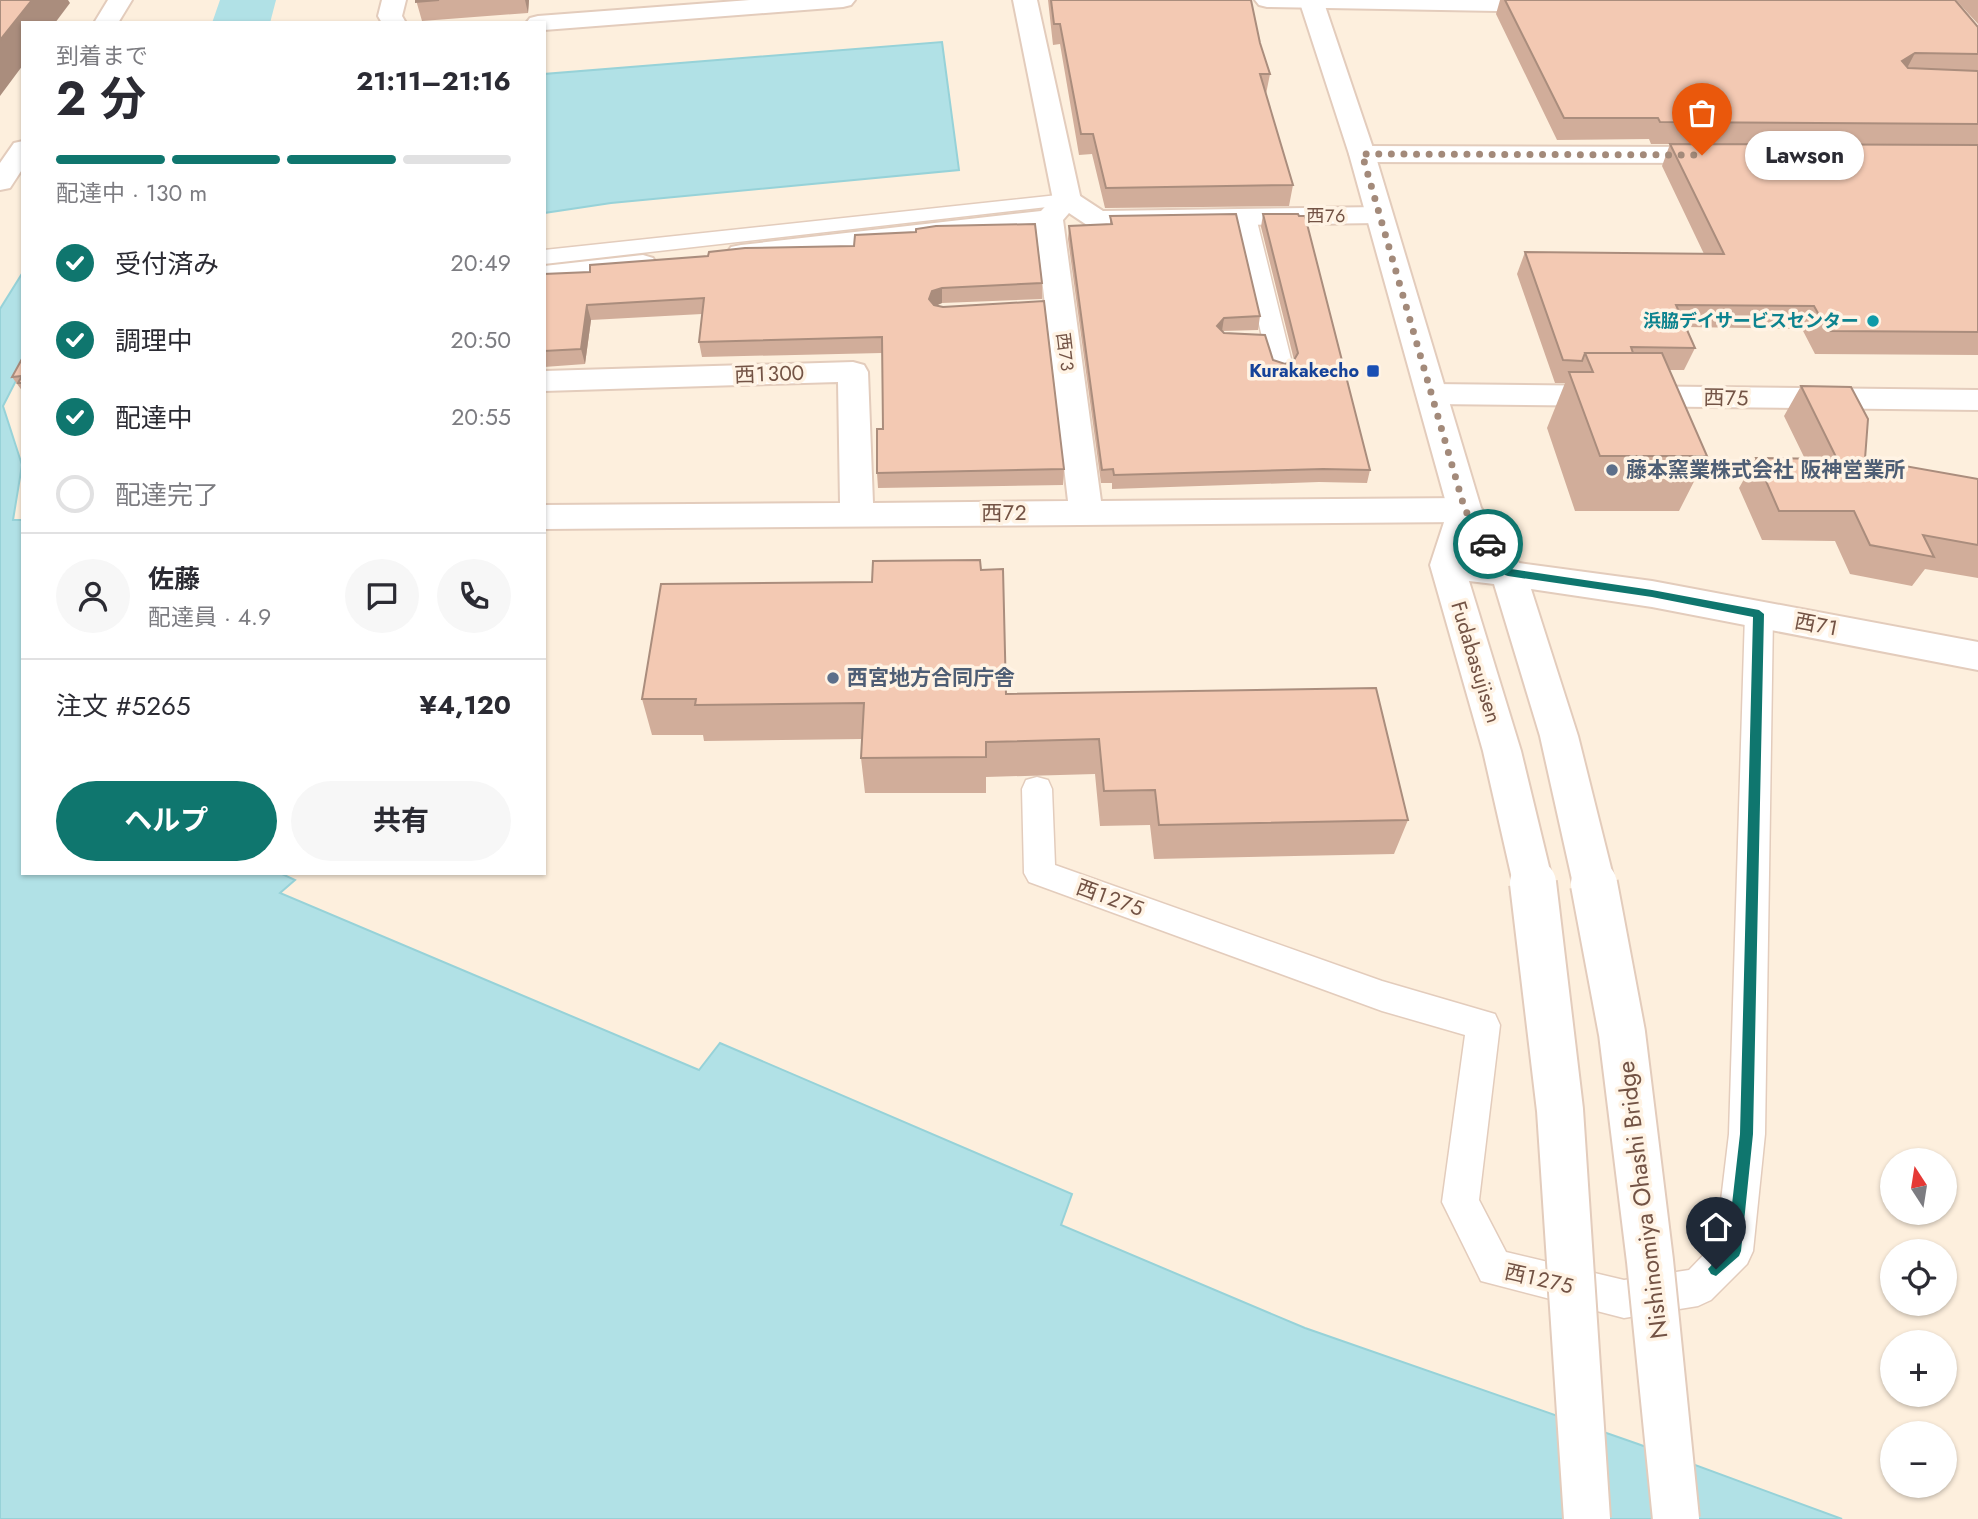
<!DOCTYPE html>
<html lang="ja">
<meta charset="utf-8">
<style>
body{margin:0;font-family:Jost,"Noto Sans JP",sans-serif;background:#f7f7f7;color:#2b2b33;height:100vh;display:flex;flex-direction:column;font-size:26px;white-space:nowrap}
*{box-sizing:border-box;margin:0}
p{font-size:23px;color:#7c7c81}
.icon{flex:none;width:38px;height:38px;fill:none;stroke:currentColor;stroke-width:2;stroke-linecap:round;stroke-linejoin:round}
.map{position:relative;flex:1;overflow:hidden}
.side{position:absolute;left:21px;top:21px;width:525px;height:854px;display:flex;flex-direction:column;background:#fff;border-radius:0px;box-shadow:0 2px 5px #0004}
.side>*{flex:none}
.needle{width:46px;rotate:348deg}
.controls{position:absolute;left:1880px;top:1148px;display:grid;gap:14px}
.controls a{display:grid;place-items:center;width:77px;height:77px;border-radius:50%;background:#fff;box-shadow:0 2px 5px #0004;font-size:35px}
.pin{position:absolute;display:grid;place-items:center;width:60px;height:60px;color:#fff;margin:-72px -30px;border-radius:50% 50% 50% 0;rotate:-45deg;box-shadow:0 0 7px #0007}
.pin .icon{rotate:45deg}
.courier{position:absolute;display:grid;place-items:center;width:70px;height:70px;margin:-35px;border:5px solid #0f766e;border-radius:50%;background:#fff;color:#222;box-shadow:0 2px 9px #0007}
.bubble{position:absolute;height:49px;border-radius:24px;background:#fff;box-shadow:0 2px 5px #0004;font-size:23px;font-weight:700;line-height:49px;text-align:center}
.head em{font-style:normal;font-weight:700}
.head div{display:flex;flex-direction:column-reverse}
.head{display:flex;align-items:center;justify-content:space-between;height:119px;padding:0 35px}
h1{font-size:46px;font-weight:700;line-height:52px}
.bar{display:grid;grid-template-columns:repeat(4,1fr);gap:10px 7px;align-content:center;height:84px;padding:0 35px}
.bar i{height:9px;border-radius:5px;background:#e1e1e2}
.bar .on{background:#0f766e}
.bar p{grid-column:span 4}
.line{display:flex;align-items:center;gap:18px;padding:0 35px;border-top:2px solid #e1e1e2}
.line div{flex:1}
.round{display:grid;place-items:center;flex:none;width:74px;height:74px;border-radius:37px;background:#f7f7f7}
ol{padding:0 35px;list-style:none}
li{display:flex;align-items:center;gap:21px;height:77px}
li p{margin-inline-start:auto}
li .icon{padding:7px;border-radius:50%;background:#0f766e;color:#fff;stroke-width:4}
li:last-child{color:#7c7c81}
li i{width:38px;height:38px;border:4px solid #e1e1e2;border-radius:50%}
.button{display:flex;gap:14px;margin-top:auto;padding:14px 35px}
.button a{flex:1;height:80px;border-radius:42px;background:#0f766e;color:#fff;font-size:28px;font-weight:700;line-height:80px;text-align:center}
.button a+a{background:#f7f7f7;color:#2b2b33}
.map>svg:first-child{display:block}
.water{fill:#b1e1e6;stroke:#97d2d8;stroke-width:2}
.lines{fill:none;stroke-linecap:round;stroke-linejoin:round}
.river{fill:#b1e1e6;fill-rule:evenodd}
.service-casing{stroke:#e3ccbc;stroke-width:3}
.minor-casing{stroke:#e3ccbc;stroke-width:4}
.tertiary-casing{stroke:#e3ccbc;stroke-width:4}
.service{fill:#fff;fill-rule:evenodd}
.minor{fill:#fff;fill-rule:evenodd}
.tertiary{fill:#fff;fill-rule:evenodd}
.tertiary-bridge-casing{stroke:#e3ccbc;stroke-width:50;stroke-linecap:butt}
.tertiary-bridge{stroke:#fff;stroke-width:46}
.wall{fill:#d1ad9a}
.shaded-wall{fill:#aa8d7d}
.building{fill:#f3c9b3;stroke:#aa8d7d;stroke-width:2}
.route{fill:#0f766e}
.done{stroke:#a38a7a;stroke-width:7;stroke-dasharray:0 12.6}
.culture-dot{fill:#0f9aa8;stroke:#fff3e4;stroke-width:2.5}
.transit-dot{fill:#1a4fb4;stroke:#fff3e4;stroke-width:2.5}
.service-dot{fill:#5c6f8a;stroke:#fff3e4;stroke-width:2.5}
.labels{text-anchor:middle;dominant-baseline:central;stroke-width:7;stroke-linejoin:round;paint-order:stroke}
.far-street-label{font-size:18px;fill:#735345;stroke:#fff3e4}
.far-culture-label{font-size:18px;font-weight:bold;fill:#0d838f;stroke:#fff3e4;text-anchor:end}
.far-transit-label{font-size:18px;font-weight:bold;fill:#164399;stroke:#fff3e4;text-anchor:end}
.street-label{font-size:21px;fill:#735345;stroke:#fff3e4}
.service-label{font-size:21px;font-weight:bold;fill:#4e5e75;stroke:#fff3e4;text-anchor:start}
.near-street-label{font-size:24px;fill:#735345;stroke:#fff3e4}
</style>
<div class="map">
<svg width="1978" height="1519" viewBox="0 0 1978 1519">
<rect width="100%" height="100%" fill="#fdefdd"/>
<!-- water -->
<path class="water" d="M 942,42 L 959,170 L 611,203 L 544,213 L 544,74 Z
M 23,272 L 23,367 L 3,406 L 22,465 L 13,520 L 23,520 L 23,873 L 280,873 L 295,880 L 280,893 L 699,1070 L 720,1043 L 1072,1194 L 1061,1225 L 1305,1328 L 1638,1444 L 1842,1519 L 0,1519 L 0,309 Z"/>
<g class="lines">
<!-- river -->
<path class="river" d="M 220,0 L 276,0 L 270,23 L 212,23 Z"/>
<!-- service casing -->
<g class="service-casing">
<path id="service" d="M 1067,194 L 1074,196 L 1078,200 L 1074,204 L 544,264 L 544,250 Z
M 1245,211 L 1253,212 L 1256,217 L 1293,367 L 1289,372 L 1281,375 L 1273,372 L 1269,367 L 1234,217 L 1237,212 Z
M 1759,604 L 1769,607 L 1773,614 L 1765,1134 L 1753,1251 L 1747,1264 L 1711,1300 L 1698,1306 L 1624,1318 L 1481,1281 L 1442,1202 L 1465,1035 L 1382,1011 L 1029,882 L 1024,873 L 1022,789 L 1026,780 L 1037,777 L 1048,780 L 1052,789 L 1055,865 L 1382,981 L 1495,1014 L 1500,1025 L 1479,1200 L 1506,1252 L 1624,1280 L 1689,1270 L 1716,1242 L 1729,1134 L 1745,614 L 1749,607 Z"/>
</g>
<!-- minor casing -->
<g class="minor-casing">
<path id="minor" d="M 382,0 L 406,0 L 402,16 L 406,23 L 382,23 L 378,16 Z
M 750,0 L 855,0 L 851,5 L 843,7 L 544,30 L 544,23 L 526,23 L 530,18 L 538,16 Z
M 1255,0 L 1558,0 L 1562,5 L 1558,10 L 1550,12 L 1267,7 L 1259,5 Z
M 1362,146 L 1717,147 L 1726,149 L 1730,155 L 1726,161 L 1717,163 L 1362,162 L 1353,160 L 1349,154 L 1353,148 Z
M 1067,192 L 1077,194 L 1103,211 L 1379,207 L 1389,209 L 1393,215 L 1389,221 L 1379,223 L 1097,227 L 1087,225 L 1069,213 L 1063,220 L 1101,501 L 1465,498 L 1477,502 L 1482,510 L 1477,518 L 1465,522 L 544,529 L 544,505 L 840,503 L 838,382 L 544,391 L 544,371 L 853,362 L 864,365 L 868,372 L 873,503 L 1068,501 L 1036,228 L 741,261 L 731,259 L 727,253 L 731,247 L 741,245 L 1041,211 L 1057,194 Z
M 643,255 L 653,258 L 657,264 L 653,270 L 544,284 L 544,266 Z
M 1432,384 L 1978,390 L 1978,410 L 1432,404 L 1421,401 L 1416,394 L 1421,387 Z"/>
</g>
<!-- tertiary casing -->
<g class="tertiary-casing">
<path id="tertiary" d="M 108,0 L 132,0 L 118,23 L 94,23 Z
M 1013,0 L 1037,0 L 1081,200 L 1077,206 L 1067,208 L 1057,206 L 1053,200 Z
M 1299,0 L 1323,0 L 1375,154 L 1481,508 L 1519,563 L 1652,581 L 1978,642 L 1978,670 L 1652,607 L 1531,589 L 1578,736 L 1615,884 L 1608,896 L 1594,901 L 1580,896 L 1573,884 L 1540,736 L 1494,584 L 1469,581 L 1521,751 L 1553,883 L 1547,895 L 1533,900 L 1519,895 L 1513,883 L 1483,751 L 1430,565 L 1448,510 L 1349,154 ZM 1471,545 L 1479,557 L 1467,555 Z
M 23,141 L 23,168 L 10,188 L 0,190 L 0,163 L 14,143 Z"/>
</g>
<!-- service -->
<use href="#service" class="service"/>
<!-- minor -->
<use href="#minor" class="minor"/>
<!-- tertiary -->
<use href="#tertiary" class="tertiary"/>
<!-- tertiary-bridge casing -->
<g class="tertiary-bridge-casing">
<path id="tertiary-bridge" d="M 1533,883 L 1560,1110 L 1587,1519
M 1594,884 L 1622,1033 L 1650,1261 L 1676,1519"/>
</g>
<!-- tertiary-bridge -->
<use href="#tertiary-bridge" class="tertiary-bridge"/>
</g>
<!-- wall -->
<path class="wall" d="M 416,0 L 529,0 L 528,13 L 422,21 Z
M 1048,0 L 1251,0 L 1260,43 L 1270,74 L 1266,94 L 1293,185 L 1289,206 L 1105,208 L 1092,154 L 1079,155 L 1060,44 L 1053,45 Z
M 1500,0 L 1955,0 L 1978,27 L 1978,355 L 1815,354 L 1802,329 L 1686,327 L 1695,348 L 1684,370 L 1669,370 L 1707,456 L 1679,511 L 1575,511 L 1547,428 L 1565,383 L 1555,383 L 1517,274 L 1525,252 L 1704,254 L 1662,166 L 1670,144 L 1651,144 L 1649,139 L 1557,140 L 1496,14 Z
M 1956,0 L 1978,0 L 1978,24 Z
M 1263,214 L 1370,470 L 1367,483 L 1319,482 L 1112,489 L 1112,483 L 1101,483 L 1068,239 L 1069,226 L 1110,224 L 1110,216 L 1260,316 L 1258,330 L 1222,331 L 1224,333 L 1273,360 L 1285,364 L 1294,360 L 1261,227 Z
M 544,274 L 1042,283 L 1042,299 L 942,303 L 937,305 L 1064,469 L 1063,485 L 878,488 L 877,473 L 883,429 L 882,353 L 702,357 L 699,342 L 702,314 L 591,320 L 585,364 L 544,367 Z
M 23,357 L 23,392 L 12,377 Z
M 1801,386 L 1865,459 L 1978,479 L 1978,578 L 1925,569 L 1912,586 L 1850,574 L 1835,541 L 1762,540 L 1739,488 L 1756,458 L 1805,459 L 1784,416 Z
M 981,570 L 1006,694 L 1408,820 L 1394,854 L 1154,859 L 1150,825 L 1100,826 L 1095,774 L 986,777 L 986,793 L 865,793 L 861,758 L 862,739 L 704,741 L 703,735 L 652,735 L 642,699 L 872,582 Z"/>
<!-- shaded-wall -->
<path class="shaded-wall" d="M 32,0 L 68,0 L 70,3 L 55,23 L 23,23 L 23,65 L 0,96 L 0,40 Z
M 525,0 L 529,0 L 528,13 Z
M 1915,53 L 1904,74 L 1902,61 Z
M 942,288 L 942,303 L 933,307 L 929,299 L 932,291 Z
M 587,305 L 591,320 L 585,364 L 581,349 Z
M 1224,318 L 1222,331 L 1217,326 Z"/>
<!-- building -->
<path class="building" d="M 0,0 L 32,0 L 0,40 Z
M 416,0 L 439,0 L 416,2 Z
M 1051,0 L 1251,0 L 1260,43 L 1270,74 L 1260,74 L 1293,185 L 1106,188 L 1093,134 L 1081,134 L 1060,24 L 1054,24 Z
M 1505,0 L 1955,0 L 1978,27 L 1978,54 L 1915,53 L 1902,61 L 1908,68 L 1978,71 L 1978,124 L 1660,122 L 1658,118 L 1564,118 Z
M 1670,144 L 1978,145 L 1978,332 L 1828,331 L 1814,306 L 1676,305 L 1695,348 L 1631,347 L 1633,353 L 1585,353 L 1582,361 L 1563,360 L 1525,252 L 1724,254 Z
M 1236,214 L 1260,316 L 1224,318 L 1217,326 L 1224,333 L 1265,335 L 1273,360 L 1285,364 L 1294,360 L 1298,353 L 1263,214 L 1298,214 L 1299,216 L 1305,216 L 1370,470 L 1323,469 L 1114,475 L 1113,469 L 1102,470 L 1069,226 L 1112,224 L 1110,216 Z
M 1035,224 L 1042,283 L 942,288 L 932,291 L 929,299 L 934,305 L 943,307 L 1044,301 L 1064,469 L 877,473 L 877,429 L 883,429 L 882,337 L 699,342 L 704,298 L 587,305 L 581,349 L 544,351 L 544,274 L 590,272 L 590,265 L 708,256 L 709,252 L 745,248 L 854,246 L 855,235 L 916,232 L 916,229 L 936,226 Z
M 1585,353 L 1662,353 L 1707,456 L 1600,456 L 1569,372 L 1593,372 Z
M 23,357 L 23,383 L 18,383 L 22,376 L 12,377 Z
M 1801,386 L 1851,387 L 1868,419 L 1865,459 L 1978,479 L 1978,545 L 1923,535 L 1934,557 L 1870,545 L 1854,511 L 1779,511 L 1756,458 L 1837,459 Z
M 980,560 L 981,570 L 1003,569 L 1006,694 L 1376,688 L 1408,820 L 1159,825 L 1155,790 L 1104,791 L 1099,739 L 986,742 L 986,757 L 861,758 L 864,703 L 695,705 L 696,699 L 642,699 L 661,584 L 872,582 L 873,561 Z"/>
<!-- route -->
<path class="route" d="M 1488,541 L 1492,542 L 1511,569 L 1652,590 L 1759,610 L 1764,614 L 1753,1134 L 1741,1251 L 1739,1256 L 1716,1276 L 1711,1274 L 1708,1269 L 1727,1248 L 1740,1134 L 1753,617 L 1652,597 L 1508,576 L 1505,575 L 1483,544 Z"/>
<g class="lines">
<!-- done -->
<path class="done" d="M 1488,544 L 1465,510 L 1362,154 L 1702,155"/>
</g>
<!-- markers -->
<circle class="culture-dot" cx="1873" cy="321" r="7"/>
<rect class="transit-dot" x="1366" y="364" width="14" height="14" rx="3.5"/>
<g class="service-dot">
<circle cx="1612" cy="470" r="7"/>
<circle cx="833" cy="678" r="7"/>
</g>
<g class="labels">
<!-- far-street labels -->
<g class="far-street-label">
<text x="1326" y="216">西７６</text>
<text transform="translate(1065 352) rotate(83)">西７３</text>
</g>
<!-- far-culture labels -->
<g class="far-culture-label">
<text x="1859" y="321">浜脇デイサービスセンター</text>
</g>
<!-- far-transit labels -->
<g class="far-transit-label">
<text x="1359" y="371">Kurakakecho</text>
</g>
<!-- street labels -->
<g class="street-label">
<text transform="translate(769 374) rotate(-2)">西１３００</text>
<text transform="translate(1726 398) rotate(1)">西７５</text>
<text x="1004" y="513">西７２</text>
<text transform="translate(1817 625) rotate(11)">西７１</text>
<text transform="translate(1476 662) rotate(73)">Fudabasujisen</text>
<text transform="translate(1110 898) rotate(20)">西１２７５</text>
<text transform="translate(1539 1279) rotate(13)">西１２７５</text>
</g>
<!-- service labels -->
<g class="service-label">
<text x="1626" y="470">藤本窯業株式会社 阪神営業所</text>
<text x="847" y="678">西宮地方合同庁舎</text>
</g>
<!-- near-street labels -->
<g class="near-street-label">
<text transform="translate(1642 1200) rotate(-97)">Nishinomiya Ohashi Bridge</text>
</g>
</g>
</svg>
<div class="controls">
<a><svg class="needle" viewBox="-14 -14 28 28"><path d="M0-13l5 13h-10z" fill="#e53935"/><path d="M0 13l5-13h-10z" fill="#7c7c81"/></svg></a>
<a><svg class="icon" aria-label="locate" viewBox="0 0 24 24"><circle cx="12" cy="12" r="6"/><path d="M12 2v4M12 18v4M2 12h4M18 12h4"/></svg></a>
<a>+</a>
<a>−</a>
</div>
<div class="pin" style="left:1702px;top:155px;background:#ea580c"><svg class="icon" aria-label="bag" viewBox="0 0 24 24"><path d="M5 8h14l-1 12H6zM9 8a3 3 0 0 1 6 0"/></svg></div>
<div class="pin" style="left:1716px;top:1269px;background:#1f2937"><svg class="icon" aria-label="home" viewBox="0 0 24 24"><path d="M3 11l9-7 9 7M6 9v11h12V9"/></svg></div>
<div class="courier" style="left:1488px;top:544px"><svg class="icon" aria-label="car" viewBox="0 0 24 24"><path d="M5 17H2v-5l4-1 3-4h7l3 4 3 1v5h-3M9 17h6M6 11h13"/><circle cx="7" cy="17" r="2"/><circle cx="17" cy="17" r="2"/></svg></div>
<div class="bubble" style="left:1745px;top:131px;width:119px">Lawson</div>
<section class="side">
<div class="head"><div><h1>2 分</h1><p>到着まで</p></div><em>21:11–21:16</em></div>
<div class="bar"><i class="on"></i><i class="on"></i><i class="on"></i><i></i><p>配達中 · 130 m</p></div>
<ol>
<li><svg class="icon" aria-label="check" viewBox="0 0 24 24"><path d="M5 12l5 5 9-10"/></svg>受付済み<p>20:49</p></li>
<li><svg class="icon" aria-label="check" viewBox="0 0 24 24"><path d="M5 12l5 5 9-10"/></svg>調理中<p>20:50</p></li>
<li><svg class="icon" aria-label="check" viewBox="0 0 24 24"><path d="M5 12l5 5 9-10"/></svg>配達中<p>20:55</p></li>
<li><i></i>配達完了</li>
</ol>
<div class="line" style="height:126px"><a class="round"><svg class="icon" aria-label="person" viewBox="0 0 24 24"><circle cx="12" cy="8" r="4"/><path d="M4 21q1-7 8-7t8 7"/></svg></a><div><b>佐藤</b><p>配達員 · 4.9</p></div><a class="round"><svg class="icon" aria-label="chat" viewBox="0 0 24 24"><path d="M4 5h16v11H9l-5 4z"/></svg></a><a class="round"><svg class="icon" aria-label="phone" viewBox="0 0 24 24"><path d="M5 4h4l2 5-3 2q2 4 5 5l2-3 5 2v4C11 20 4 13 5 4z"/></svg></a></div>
<div class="line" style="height:91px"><div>注文 #5265</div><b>¥4,120</b></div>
<div class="button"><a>ヘルプ</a><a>共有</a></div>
</section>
</div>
